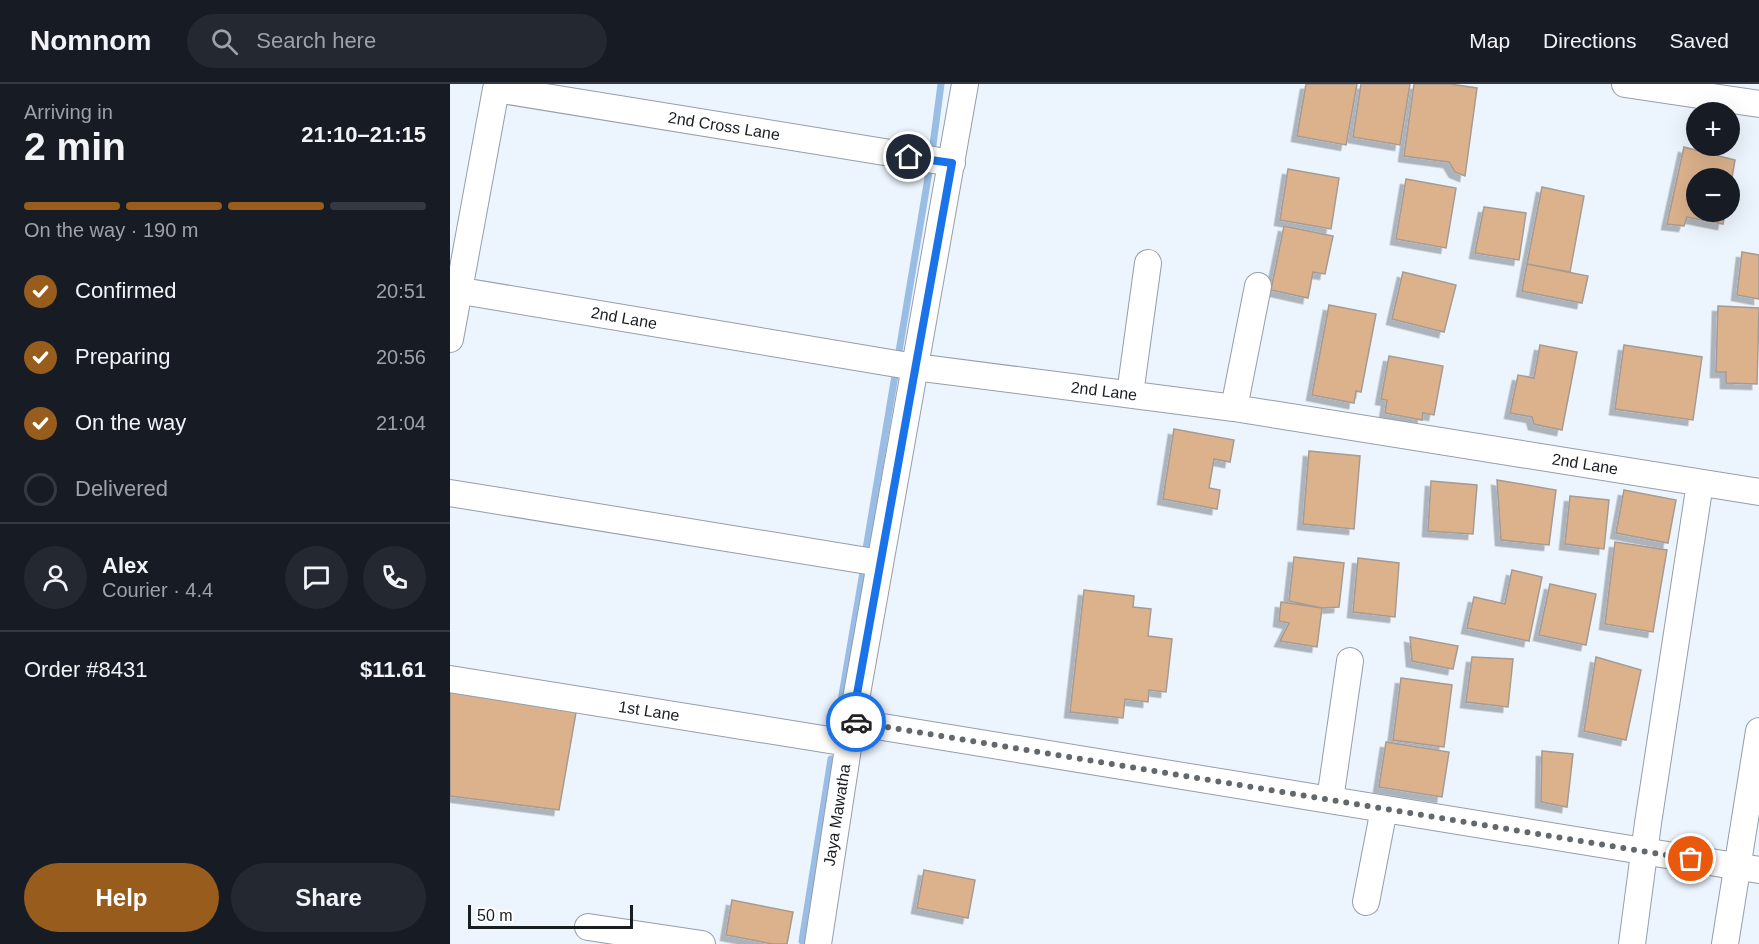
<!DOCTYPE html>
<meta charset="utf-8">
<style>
body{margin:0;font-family:Helvetica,sans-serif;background:#242831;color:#f1f3f6;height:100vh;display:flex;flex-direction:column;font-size:22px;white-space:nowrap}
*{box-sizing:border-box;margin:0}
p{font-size:20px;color:#9ea1a6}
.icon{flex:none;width:33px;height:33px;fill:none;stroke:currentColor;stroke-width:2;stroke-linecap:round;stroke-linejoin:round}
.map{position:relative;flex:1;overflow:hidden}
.details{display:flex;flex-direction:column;background:#171b24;width:450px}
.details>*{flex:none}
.fabs{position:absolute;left:1236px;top:18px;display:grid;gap:12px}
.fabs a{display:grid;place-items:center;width:54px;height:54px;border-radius:50%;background:#171b24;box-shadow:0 6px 24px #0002;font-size:30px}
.scale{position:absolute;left:18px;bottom:15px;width:165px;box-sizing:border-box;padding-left:6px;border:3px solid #191d20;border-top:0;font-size:16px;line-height:21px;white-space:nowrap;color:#191d20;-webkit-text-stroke:4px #fff;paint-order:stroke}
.pin{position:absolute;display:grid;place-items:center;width:51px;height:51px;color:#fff;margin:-26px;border:3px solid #fff;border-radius:50%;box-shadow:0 2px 6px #0007}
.courier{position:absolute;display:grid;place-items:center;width:60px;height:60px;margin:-30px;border:4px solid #1a73e8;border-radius:50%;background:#fff;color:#222;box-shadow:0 2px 8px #0007}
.head em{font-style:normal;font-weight:800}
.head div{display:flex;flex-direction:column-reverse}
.head{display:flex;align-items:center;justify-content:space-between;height:102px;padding:0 24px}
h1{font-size:39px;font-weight:800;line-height:45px}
.bar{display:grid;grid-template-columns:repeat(4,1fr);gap:9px 6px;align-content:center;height:72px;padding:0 24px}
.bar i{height:8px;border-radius:4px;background:#363941}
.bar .on{background:#985c1d}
.bar p{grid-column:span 4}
.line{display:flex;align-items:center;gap:15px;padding:0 24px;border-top:2px solid #363941}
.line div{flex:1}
.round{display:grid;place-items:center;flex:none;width:63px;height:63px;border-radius:32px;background:#242831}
ol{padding:0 24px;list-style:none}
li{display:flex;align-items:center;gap:18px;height:66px}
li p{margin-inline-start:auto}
li .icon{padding:6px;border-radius:50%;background:#985c1d;color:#fff;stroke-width:4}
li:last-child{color:#9ea1a6}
li i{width:33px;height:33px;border:3px solid #363941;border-radius:50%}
.primary-button{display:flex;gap:12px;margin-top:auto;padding:12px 24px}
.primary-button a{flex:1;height:69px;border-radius:36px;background:#985c1d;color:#fff;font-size:24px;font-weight:800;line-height:69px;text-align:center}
.primary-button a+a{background:#242831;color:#f1f3f6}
header{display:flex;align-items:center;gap:36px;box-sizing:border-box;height:84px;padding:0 30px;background:#171b24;border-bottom:2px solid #363941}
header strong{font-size:28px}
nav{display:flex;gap:33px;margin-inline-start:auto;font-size:21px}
.search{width:420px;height:54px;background:#242831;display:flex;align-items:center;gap:15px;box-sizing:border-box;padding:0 21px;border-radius:33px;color:#9ea1a6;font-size:22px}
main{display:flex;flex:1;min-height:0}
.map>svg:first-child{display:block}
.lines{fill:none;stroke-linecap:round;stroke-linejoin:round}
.stream{stroke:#99bde5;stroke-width:7}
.building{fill:#dcb28d;stroke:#a69b92;stroke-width:1.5;filter:url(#shadow)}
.street-casing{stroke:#959ea9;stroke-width:28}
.street{stroke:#fff;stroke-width:26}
.done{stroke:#63686d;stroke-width:6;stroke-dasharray:0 10.8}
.route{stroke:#1a73e8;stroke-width:8}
.labels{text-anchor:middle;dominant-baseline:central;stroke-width:6;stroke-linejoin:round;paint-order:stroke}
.street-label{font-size:16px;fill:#191d20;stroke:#fff}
</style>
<header>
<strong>Nomnom</strong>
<div class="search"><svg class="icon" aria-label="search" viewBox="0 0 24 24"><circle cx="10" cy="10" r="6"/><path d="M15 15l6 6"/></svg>Search here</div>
<nav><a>Map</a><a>Directions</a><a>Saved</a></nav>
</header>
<main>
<section class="details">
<div class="head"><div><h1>2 min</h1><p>Arriving in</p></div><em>21:10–21:15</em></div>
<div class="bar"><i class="on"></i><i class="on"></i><i class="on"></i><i></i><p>On the way · 190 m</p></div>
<ol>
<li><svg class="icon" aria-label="check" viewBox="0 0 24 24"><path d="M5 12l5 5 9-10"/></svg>Confirmed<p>20:51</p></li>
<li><svg class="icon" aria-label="check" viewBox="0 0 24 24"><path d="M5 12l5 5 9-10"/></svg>Preparing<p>20:56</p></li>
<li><svg class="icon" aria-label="check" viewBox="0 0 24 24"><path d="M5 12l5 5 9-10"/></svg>On the way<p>21:04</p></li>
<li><i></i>Delivered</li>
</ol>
<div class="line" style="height:108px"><a class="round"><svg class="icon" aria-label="person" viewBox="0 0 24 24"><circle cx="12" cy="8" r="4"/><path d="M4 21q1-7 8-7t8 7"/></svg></a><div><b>Alex</b><p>Courier · 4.4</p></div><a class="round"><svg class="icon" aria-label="chat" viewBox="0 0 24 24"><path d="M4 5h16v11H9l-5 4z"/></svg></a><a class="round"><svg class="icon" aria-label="phone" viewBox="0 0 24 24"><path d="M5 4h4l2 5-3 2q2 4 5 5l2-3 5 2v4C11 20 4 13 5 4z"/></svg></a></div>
<div class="line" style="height:78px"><div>Order #8431</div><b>$11.61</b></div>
<div class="primary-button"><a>Help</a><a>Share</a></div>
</section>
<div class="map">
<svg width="1309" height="860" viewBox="0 0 1309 860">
<defs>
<filter id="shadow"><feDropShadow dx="-5.5" dy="5.5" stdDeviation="0" flood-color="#0004"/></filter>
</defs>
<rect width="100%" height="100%" fill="#ecf4fd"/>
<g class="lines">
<!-- stream -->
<path class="stream" d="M 415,471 L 481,76 L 491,0
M 385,652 L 414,482
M 352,857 L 381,675"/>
</g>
<!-- building -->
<path class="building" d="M 856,0 L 907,0 L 896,61 L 847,52 Z
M 911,0 L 960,0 L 950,61 L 903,53 Z
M 964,0 L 1000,0 L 1027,4 L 1015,92 L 1005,88 L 999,78 L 954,72 Z
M 1234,63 L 1285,76 L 1280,105 L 1280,94 L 1246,94 L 1246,128 L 1275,128 L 1273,140 L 1237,133 L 1234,142 L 1217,140 Z
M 838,85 L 889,94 L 881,145 L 830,136 Z
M 956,95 L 1006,104 L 996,164 L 946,155 Z
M 1092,103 L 1134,112 L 1120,188 L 1077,180 Z
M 1034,123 L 1076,129 L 1069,176 L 1025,169 Z
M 834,142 L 883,152 L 875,190 L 863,188 L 858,214 L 821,206 Z
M 1292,168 L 1309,171 L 1309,215 L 1287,211 Z
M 1077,180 L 1138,192 L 1132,219 L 1072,207 Z
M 953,188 L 1006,201 L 994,248 L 942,235 Z
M 879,221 L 926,230 L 911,308 L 906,307 L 904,319 L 862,311 Z
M 1268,222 L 1309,224 L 1307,300 L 1276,299 L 1276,288 L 1266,288 Z
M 1090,261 L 1127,268 L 1112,346 L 1084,340 L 1082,333 L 1060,329 L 1068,291 L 1084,294 Z
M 1174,261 L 1252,273 L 1243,336 L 1165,325 Z
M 939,272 L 993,282 L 984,331 L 973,329 L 972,336 L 935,329 L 937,316 L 931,315 Z
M 724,345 L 784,356 L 780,378 L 764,375 L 759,404 L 770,406 L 767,425 L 713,415 Z
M 859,367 L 910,372 L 904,445 L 853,440 Z
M 1047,396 L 1106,406 L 1099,461 L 1051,456 Z
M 981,397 L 1027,401 L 1023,450 L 978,447 Z
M 1174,406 L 1226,416 L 1218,459 L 1166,449 Z
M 1120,412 L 1159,416 L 1154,465 L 1115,460 Z
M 1165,458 L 1217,466 L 1203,548 L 1155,540 Z
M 844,473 L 894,479 L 889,523 L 872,524 L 839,517 Z
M 908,474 L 949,479 L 945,533 L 903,528 Z
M 1062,486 L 1092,493 L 1079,557 L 1017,544 L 1024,513 L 1055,520 Z
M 1100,500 L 1146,510 L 1136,561 L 1089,551 Z
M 634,506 L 684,512 L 683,523 L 701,525 L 698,552 L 722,555 L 716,608 L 699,606 L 698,618 L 675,615 L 673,634 L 620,628 Z
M 831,518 L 872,524 L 867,563 L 830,557 L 839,539 L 829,537 Z
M 960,553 L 1008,562 L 1003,585 L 962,577 Z
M 1022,573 L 1063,575 L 1058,623 L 1016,618 Z
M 1146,573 L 1191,586 L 1176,656 L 1134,647 Z
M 951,594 L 1002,601 L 994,663 L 943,656 Z
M 0,605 L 128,617 L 109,726 L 0,712 Z
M 936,658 L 999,668 L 992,713 L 929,703 Z
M 1092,667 L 1123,670 L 1117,723 L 1091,718 Z
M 474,786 L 525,796 L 518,834 L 467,824 Z
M 282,816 L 343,828 L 337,860 L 323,860 L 276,851 Z"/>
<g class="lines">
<!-- street casing -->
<g class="street-casing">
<path id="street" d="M 1175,0 L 1309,20
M 0,205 L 465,283 L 784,324 L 1309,408
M 0,255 L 46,5 L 502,79
M 680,310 L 698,179
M 784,324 L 808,202
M 0,409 L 430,479
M 0,595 L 398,659
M 402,638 L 1309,786
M 880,716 L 900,577
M 916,818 L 934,725
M 138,843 L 252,860
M 368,860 L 402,638 L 515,0
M 1182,860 L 1198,739 L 1250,399
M 1275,860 L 1309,647"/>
</g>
<!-- street -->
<use href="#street" class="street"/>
</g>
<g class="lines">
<!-- done -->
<path class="done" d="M 406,638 L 1241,775"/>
<!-- route -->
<path class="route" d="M 406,638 L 402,638 L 502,79 L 459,73"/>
</g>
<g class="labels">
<!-- street labels -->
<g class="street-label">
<text transform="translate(274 42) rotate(9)">2nd Cross Lane</text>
<text transform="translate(174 234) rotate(10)">2nd Lane</text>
<text transform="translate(654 307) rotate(7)">2nd Lane</text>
<text transform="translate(1135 380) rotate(9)">2nd Lane</text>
<text transform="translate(199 627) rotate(9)">1st Lane</text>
<text transform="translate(387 731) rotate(-81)">Jaya Mawatha</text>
</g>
</g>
</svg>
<div class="fabs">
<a>+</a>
<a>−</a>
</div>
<div class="scale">50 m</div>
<div class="pin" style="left:1241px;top:775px;background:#ea580c"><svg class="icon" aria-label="bag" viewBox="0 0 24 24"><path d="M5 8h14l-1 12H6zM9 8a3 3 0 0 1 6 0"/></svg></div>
<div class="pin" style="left:459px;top:73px;background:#1f2937"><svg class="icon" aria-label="home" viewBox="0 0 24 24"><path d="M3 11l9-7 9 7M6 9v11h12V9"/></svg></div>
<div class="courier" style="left:406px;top:638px"><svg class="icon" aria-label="car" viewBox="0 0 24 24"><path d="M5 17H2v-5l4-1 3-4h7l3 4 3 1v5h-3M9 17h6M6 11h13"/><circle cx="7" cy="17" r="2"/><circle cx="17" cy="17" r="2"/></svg></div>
</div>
</main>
